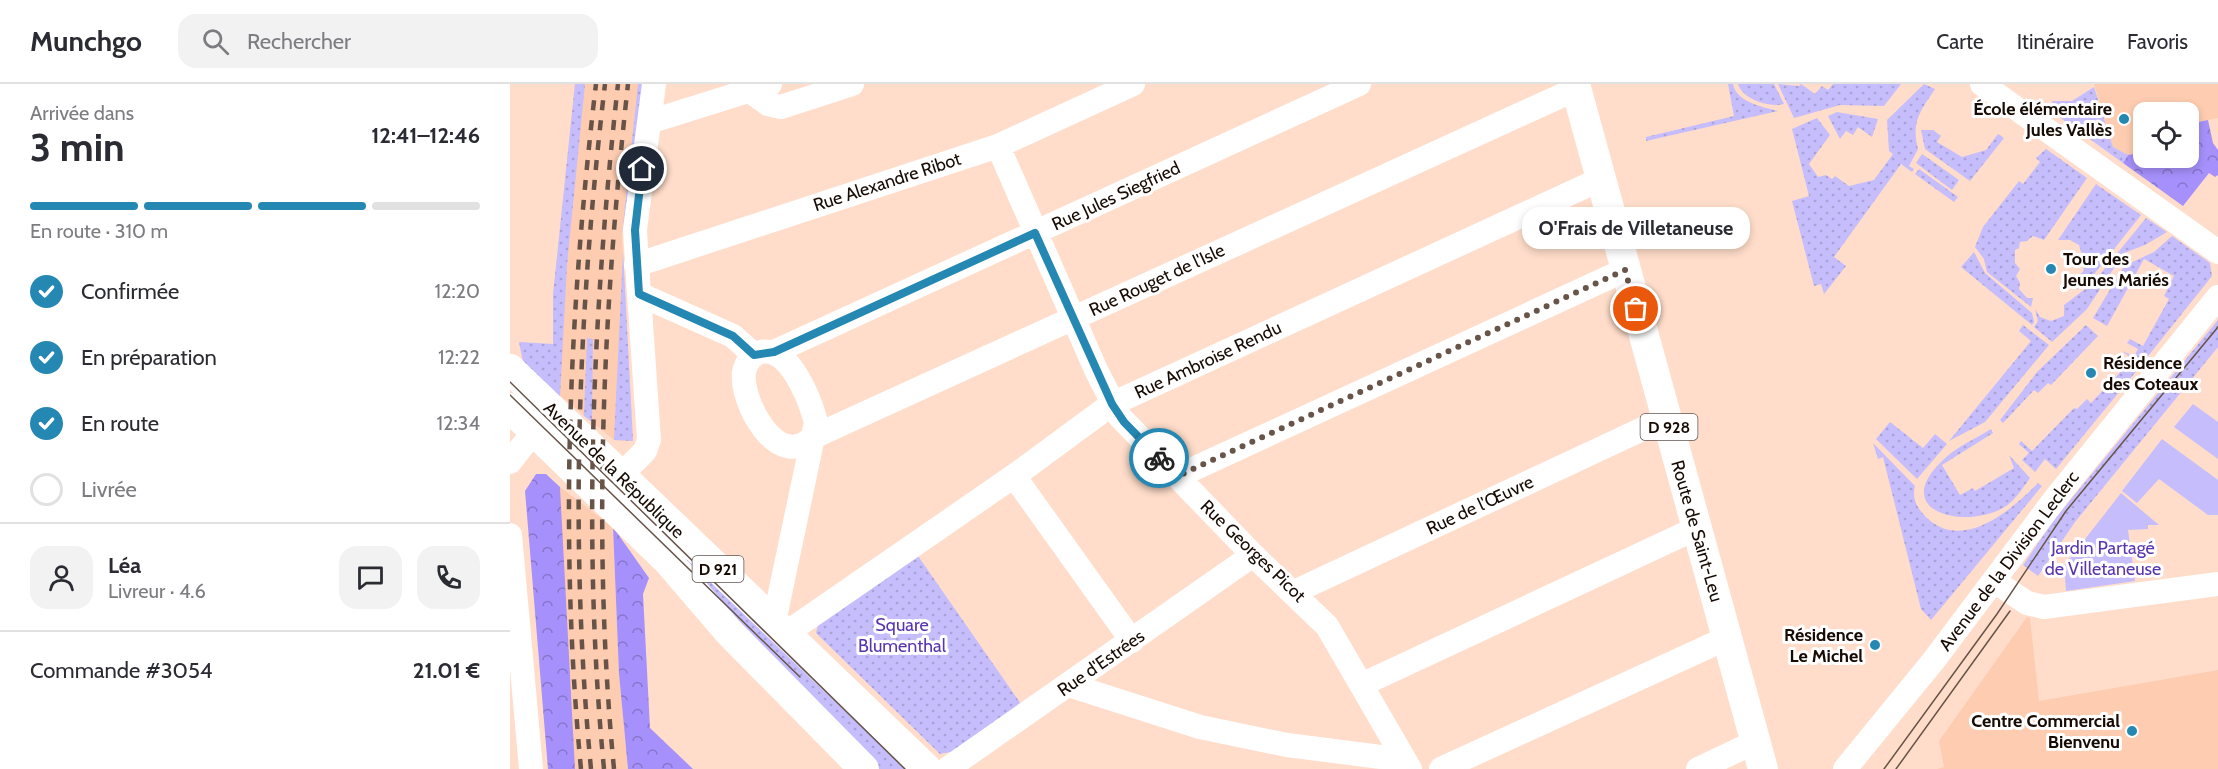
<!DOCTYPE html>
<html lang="fr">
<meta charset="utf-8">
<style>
body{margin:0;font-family:Cabin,sans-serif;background:#f2f2f3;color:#2b2b33;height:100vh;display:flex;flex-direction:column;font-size:22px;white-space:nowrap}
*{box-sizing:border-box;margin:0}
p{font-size:20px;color:#7c7c81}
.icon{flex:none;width:33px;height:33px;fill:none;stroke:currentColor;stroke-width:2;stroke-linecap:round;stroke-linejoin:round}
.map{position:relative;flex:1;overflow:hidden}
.side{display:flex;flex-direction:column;background:#fff;width:510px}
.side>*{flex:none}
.tools{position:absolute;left:1623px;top:18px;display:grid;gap:12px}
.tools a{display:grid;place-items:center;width:66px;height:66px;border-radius:12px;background:#fff;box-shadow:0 3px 9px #0003;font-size:30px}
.pin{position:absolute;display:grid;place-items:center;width:51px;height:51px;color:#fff;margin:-26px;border:3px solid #fff;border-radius:50%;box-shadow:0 2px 6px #0007}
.courier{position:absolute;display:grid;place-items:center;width:60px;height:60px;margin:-30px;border:4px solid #2488b2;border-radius:50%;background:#fff;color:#222;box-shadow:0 2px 8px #0007}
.bubble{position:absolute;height:42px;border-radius:18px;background:#fff;box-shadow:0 3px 9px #0003;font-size:20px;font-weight:800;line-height:42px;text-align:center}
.summary em{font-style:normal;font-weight:800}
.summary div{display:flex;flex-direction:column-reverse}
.summary{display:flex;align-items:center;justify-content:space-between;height:102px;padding:0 30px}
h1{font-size:39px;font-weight:800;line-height:45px}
.bar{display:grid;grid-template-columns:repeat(4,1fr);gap:9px 6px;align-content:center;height:72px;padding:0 30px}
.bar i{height:8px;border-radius:4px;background:#e1e1e2}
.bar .selected{background:#2488b2}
.bar p{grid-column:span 4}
.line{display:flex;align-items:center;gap:15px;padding:0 30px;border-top:2px solid #e1e1e2}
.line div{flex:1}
.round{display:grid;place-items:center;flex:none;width:63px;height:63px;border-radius:18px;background:#f2f2f3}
ol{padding:0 30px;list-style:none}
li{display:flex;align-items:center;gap:18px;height:66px}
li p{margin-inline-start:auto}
li .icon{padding:6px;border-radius:50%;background:#2488b2;color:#fff;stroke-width:4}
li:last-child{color:#7c7c81}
li i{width:33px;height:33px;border:3px solid #e1e1e2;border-radius:50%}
header{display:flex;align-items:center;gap:36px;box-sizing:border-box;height:84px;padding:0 30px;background:#fff;border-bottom:2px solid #e1e1e2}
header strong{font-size:28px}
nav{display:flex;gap:33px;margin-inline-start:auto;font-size:21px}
.search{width:420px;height:54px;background:#f2f2f3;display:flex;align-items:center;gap:15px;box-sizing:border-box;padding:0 21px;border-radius:18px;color:#7c7c81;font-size:22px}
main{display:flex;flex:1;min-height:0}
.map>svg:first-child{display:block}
.built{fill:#fecdb1}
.grass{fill:url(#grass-dots)}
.forest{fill:url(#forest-crowns)}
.garden{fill:#c6bdfd}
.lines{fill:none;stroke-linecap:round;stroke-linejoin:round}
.minor{stroke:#fff;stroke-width:24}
.major{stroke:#fff;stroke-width:30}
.tram{stroke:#675348;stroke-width:1.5}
.rail{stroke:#675348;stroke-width:4.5;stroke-dasharray:10 10;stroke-linecap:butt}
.done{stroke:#695449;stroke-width:6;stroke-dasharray:0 10.8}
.route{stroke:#2488b2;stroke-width:8}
.poi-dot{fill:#2488b2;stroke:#fff;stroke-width:2}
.labels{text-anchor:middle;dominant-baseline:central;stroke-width:6;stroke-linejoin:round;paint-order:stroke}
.shield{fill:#fff;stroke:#5d544f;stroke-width:1.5}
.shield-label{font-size:16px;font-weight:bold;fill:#180b04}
.poi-label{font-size:18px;font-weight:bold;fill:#180b04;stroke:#fff;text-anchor:end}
.street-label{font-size:18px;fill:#180b04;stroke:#fff}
.park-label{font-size:18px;fill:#5a35b0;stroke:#fff}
</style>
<header>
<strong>Munchgo</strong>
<div class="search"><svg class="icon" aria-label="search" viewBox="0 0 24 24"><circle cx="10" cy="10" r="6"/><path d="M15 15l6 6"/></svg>Rechercher</div>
<nav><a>Carte</a><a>Itinéraire</a><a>Favoris</a></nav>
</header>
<main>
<section class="side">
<div class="summary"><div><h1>3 min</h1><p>Arrivée dans</p></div><em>12:41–12:46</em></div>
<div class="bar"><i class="selected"></i><i class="selected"></i><i class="selected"></i><i></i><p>En route · 310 m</p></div>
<ol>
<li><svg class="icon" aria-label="check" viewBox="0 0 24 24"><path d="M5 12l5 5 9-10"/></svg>Confirmée<p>12:20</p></li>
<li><svg class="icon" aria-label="check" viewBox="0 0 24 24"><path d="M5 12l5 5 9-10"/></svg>En préparation<p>12:22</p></li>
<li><svg class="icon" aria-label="check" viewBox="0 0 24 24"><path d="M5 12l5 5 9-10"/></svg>En route<p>12:34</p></li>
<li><i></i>Livrée</li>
</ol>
<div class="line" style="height:108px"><a class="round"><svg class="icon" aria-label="person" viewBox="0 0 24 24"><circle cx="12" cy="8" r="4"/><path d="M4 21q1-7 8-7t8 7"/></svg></a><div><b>Léa</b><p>Livreur · 4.6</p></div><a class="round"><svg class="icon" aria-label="chat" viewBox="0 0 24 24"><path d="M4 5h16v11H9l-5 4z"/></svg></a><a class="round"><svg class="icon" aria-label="phone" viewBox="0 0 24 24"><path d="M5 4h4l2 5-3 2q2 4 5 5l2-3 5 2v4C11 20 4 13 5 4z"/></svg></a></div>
<div class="line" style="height:78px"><div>Commande #3054</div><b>21.01 €</b></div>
</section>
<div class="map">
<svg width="1708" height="685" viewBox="0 0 1708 685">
<defs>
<pattern id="grass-dots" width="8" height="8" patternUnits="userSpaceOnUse" patternTransform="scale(1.5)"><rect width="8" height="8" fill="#c6bdfd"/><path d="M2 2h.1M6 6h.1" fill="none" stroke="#a9a1d7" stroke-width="1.8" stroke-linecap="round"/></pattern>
<pattern id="forest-crowns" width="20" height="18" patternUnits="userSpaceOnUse" patternTransform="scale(1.5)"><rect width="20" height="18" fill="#a691fc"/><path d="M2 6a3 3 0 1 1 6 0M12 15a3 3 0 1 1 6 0" fill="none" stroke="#8675ca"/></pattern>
</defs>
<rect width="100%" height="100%" fill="#ffddca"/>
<!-- built -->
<path class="built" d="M 65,0 L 132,0 L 112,150 L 123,357 L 104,356 L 43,306 L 43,211 Z
M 1584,0 L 1708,0 L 1708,34 L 1679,40 L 1678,28 L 1634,28 L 1633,68 L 1618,71 L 1603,63 Z
M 50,403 L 103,443 L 109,590 L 118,685 L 57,685 Z
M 1517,533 L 1520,534 L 1529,617 L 1708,586 L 1708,685 L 1427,685 L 1434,683 L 1429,657 Z"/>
<!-- grass -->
<path class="grass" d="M 65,0 L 75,0 L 57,181 L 50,313 L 13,278 L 9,258 L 43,260 L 43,211 Z
M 128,0 L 135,0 L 112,150 Z
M 1218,0 L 1223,0 C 1226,18 1253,23 1268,27 L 1136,57 L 1136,53 L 1224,32 Z
M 1228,0 L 1264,0 L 1274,20 C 1260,24 1232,15 1228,0 Z
M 1268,0 L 1289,2 L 1291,0 L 1305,10 L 1312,2 L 1318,6 L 1323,0 L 1391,0 L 1374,22 L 1330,21 L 1284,34 Z
M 1414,0 L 1425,5 C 1410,28 1401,37 1408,65 L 1399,82 L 1404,85 L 1402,88 L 1391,80 L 1324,173 L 1336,182 L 1314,210 L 1311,200 L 1304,202 L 1282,117 L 1299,112 L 1282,45 L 1307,34 L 1320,51 L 1299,80 L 1308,93 L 1316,91 L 1322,95 L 1325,92 L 1339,102 L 1364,96 L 1383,70 L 1379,67 L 1377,36 Z
M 1584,3 L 1603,63 L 1618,71 L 1613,79 L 1545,30 L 1542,17 L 1562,17 Z
M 1327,28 L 1368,35 L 1362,53 L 1348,43 L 1343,51 L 1336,47 L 1330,55 L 1318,32 Z
M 1411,46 L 1423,46 L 1431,52 L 1427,58 L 1452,73 L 1476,66 L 1488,50 L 1494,54 L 1460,97 L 1415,65 Z
M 1536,65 L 1577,94 L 1534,156 L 1523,152 L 1517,157 L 1510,158 L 1509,164 L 1505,166 L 1505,179 L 1510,185 L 1506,192 L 1510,199 L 1509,205 L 1517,214 L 1523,214 L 1521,223 L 1477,188 L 1474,175 L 1465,163 L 1473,143 L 1509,97 L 1513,100 L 1530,78 L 1526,74 Z
M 1412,70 L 1449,96 L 1442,106 L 1406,79 Z
M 1409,85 L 1448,113 L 1444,118 L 1405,90 Z
M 1586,100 L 1631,131 L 1578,198 L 1566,206 L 1570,199 L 1567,192 L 1573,188 L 1576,171 L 1571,168 L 1569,161 L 1560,156 L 1548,156 Z
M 1636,134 L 1657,148 L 1635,161 L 1614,169 L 1577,225 L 1542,258 L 1524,243 L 1528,237 L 1525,225 L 1530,233 L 1541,237 L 1554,232 L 1554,221 L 1583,199 Z
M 1662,152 L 1700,179 L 1702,192 L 1631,281 L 1612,267 L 1624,272 L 1628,265 L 1617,259 L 1620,255 L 1633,262 L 1659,215 L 1654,212 L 1664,192 L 1634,175 L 1597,242 L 1583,234 L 1614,182 L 1644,168 Z
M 113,167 L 123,357 L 104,356 Z
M 1464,168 L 1475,189 L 1522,229 L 1524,238 L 1522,241 L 1451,183 Z
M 1708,236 L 1708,263 L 1565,438 L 1528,492 L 1513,481 L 1544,436 Z
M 1513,241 L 1539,261 L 1475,338 L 1439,357 L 1521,257 L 1509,247 Z
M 1576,241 L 1588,252 L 1541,301 L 1538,299 L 1528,309 L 1524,306 L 1493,339 L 1490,336 L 1527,288 Z
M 77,254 L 83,255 L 82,338 L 74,332 Z
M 1609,271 L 1628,285 L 1546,385 L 1535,375 L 1525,388 L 1512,376 L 1519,369 L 1509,360 L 1511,357 L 1522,367 L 1564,324 L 1567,325 L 1577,315 L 1581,319 L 1618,280 Z
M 1380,338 L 1413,364 L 1425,350 L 1437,360 L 1407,395 L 1366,355 Z
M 1481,345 L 1483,349 L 1432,381 L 1450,411 L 1463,404 L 1465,407 L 1504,384 L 1499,371 L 1520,394 C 1512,405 1505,417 1493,424 C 1453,446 1381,427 1431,378 C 1444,364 1465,355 1481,345 Z
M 1363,359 L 1405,402 C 1402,413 1406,423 1415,432 C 1451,470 1502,426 1528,399 L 1532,402 L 1421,536 L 1411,525 L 1373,373 L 1368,375 Z
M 128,417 L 405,685 L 366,685 L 245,567 Z
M 406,469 L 511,620 L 446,667 L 430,670 L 306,549 L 309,537 Z"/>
<!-- forest -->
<path class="forest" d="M 1698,36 L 1703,59 L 1708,66 L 1708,91 L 1705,93 L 1699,89 L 1673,122 L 1613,79 L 1618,71 L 1633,68 L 1634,74 L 1678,74 L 1679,40 Z
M 26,390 L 36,390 L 50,403 L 65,685 L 38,685 L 15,407 Z
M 103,443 L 139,494 L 133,510 L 140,644 L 183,685 L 118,685 L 109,590 Z"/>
<!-- garden -->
<path class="garden" d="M 1683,320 L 1708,338 L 1708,375 L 1664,343 Z
M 1652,355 L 1708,396 L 1708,431 L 1698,431 L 1649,395 L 1627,419 L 1612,407 Z
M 1611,409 L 1649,441 L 1638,441 L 1638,445 L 1618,446 L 1625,497 L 1556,507 L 1554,482 Z"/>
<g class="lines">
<!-- minor -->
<path class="minor" d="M 144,0 L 125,146 L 129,210 L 223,252 L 244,271
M 1472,0 L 1708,168
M 240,7 L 258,20 L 271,23 L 342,0
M 139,38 L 260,0
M 488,62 L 586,286 L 610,333 L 743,471 L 817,542 L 900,685
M 126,181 L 488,62 L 623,0
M 264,268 L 849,0
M 0,378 L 14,360 L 27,351
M 110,392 L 135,367 L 139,356 L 129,210
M 504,392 L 622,557
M 668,392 L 1115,186
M 0,451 L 21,685
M 1484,497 L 1517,519 L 1534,523 L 1708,500
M 784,508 L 1156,334
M 264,538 L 303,353 L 306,338 C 300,316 280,262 251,268 C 242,270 236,279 234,288 C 230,316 267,389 303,353 L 1066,5
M 275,550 L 504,392 L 602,320 L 1091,95
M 559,601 L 690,643 L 777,661 L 894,676
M 851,601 L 1187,444
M 437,685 L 743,471
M 931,685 L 1217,554
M 1188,685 L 1245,658
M 1335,685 L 1424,576 L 1548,411 L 1708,213"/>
<!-- major -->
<path class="major" d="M 1065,0 L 1253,685
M 0,285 L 417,685
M 0,324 L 158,477 L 218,547 L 354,685"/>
<!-- tram -->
<path class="tram" d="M 0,298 L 395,685
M 0,311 L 290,593
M 1374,685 L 1487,530 L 1556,427 L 1708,243
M 1386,685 L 1500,527"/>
<!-- rail -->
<path class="rail" d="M 71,685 C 49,456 59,228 86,0
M 81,685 C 59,456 68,228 95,0
M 94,685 C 72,458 83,226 108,0
M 104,685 C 82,459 93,225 118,0"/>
</g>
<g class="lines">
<!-- done -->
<path class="done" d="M 649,374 L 668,392 L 1115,186 L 1126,225"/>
<!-- route -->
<path class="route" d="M 132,85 L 125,146 L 129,210 L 223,252 L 244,271 L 264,268 L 525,149 L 602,320 L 614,338 L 649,374"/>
</g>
<!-- markers -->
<g class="poi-dot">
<circle cx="1614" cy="35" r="6"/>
<circle cx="1541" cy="185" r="6"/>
<circle cx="1581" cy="289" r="6"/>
<circle cx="1365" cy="561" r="6"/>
<circle cx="1622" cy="647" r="6"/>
</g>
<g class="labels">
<!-- shield labels -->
<g class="shield">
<rect x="1130.5" y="330" width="57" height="26" rx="4.5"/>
<rect x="182.5" y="472" width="51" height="26" rx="4.5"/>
</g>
<g class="shield-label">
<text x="1159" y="343">D 928</text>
<text x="208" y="485">D 921</text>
</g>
<!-- poi labels -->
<g class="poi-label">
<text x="1602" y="25">École élémentaire<tspan x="1602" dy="21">Jules Vallès</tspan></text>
<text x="1553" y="175" text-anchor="start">Tour des<tspan x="1553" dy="21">Jeunes Mariés</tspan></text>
<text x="1593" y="279" text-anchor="start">Résidence<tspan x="1593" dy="21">des Coteaux</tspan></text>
<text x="1353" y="551">Résidence<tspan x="1353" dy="21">Le Michel</tspan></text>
<text x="1610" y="637">Centre Commercial<tspan x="1610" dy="21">Bienvenu</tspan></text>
</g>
<!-- street labels -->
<g class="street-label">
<text transform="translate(377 98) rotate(-18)">Rue Alexandre Ribot</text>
<text transform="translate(606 112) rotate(-25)">Rue Jules Siegfried</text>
<text transform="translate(647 196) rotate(-25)">Rue Rouget de l'Isle</text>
<text transform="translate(698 276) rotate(-25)">Rue Ambroise Rendu</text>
<text transform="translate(104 386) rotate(44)">Avenue de la République</text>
<text transform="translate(970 421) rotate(-25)">Rue de l'Œuvre</text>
<text transform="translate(1187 447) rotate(74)">Route de Saint-Leu</text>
<text transform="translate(743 467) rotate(44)">Rue Georges Picot</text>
<text transform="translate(1499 477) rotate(-53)">Avenue de la Division Leclerc</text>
<text transform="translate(591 579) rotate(-35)">Rue d'Estrées</text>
</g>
<!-- park labels -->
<g class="park-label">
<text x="1593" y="464">Jardin Partagé<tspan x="1593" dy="21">de Villetaneuse</tspan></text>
<text x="392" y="541">Square<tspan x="392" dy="21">Blumenthal</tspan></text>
</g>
</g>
</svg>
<div class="tools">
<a><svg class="icon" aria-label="locate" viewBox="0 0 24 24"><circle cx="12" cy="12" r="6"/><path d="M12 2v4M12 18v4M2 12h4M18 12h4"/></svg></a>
</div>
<div class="pin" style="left:1126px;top:225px;background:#ea580c"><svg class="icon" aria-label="bag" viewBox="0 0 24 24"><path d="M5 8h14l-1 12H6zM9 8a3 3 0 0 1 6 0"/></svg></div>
<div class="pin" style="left:132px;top:85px;background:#1f2937"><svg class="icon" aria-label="home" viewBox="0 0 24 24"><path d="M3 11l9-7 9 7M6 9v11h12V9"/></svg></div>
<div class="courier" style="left:649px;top:374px"><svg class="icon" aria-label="bike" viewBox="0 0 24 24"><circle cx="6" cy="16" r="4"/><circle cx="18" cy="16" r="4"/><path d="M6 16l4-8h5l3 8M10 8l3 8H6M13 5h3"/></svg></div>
<div class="bubble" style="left:1012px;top:123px;width:228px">O'Frais de Villetaneuse</div>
</div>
</main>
